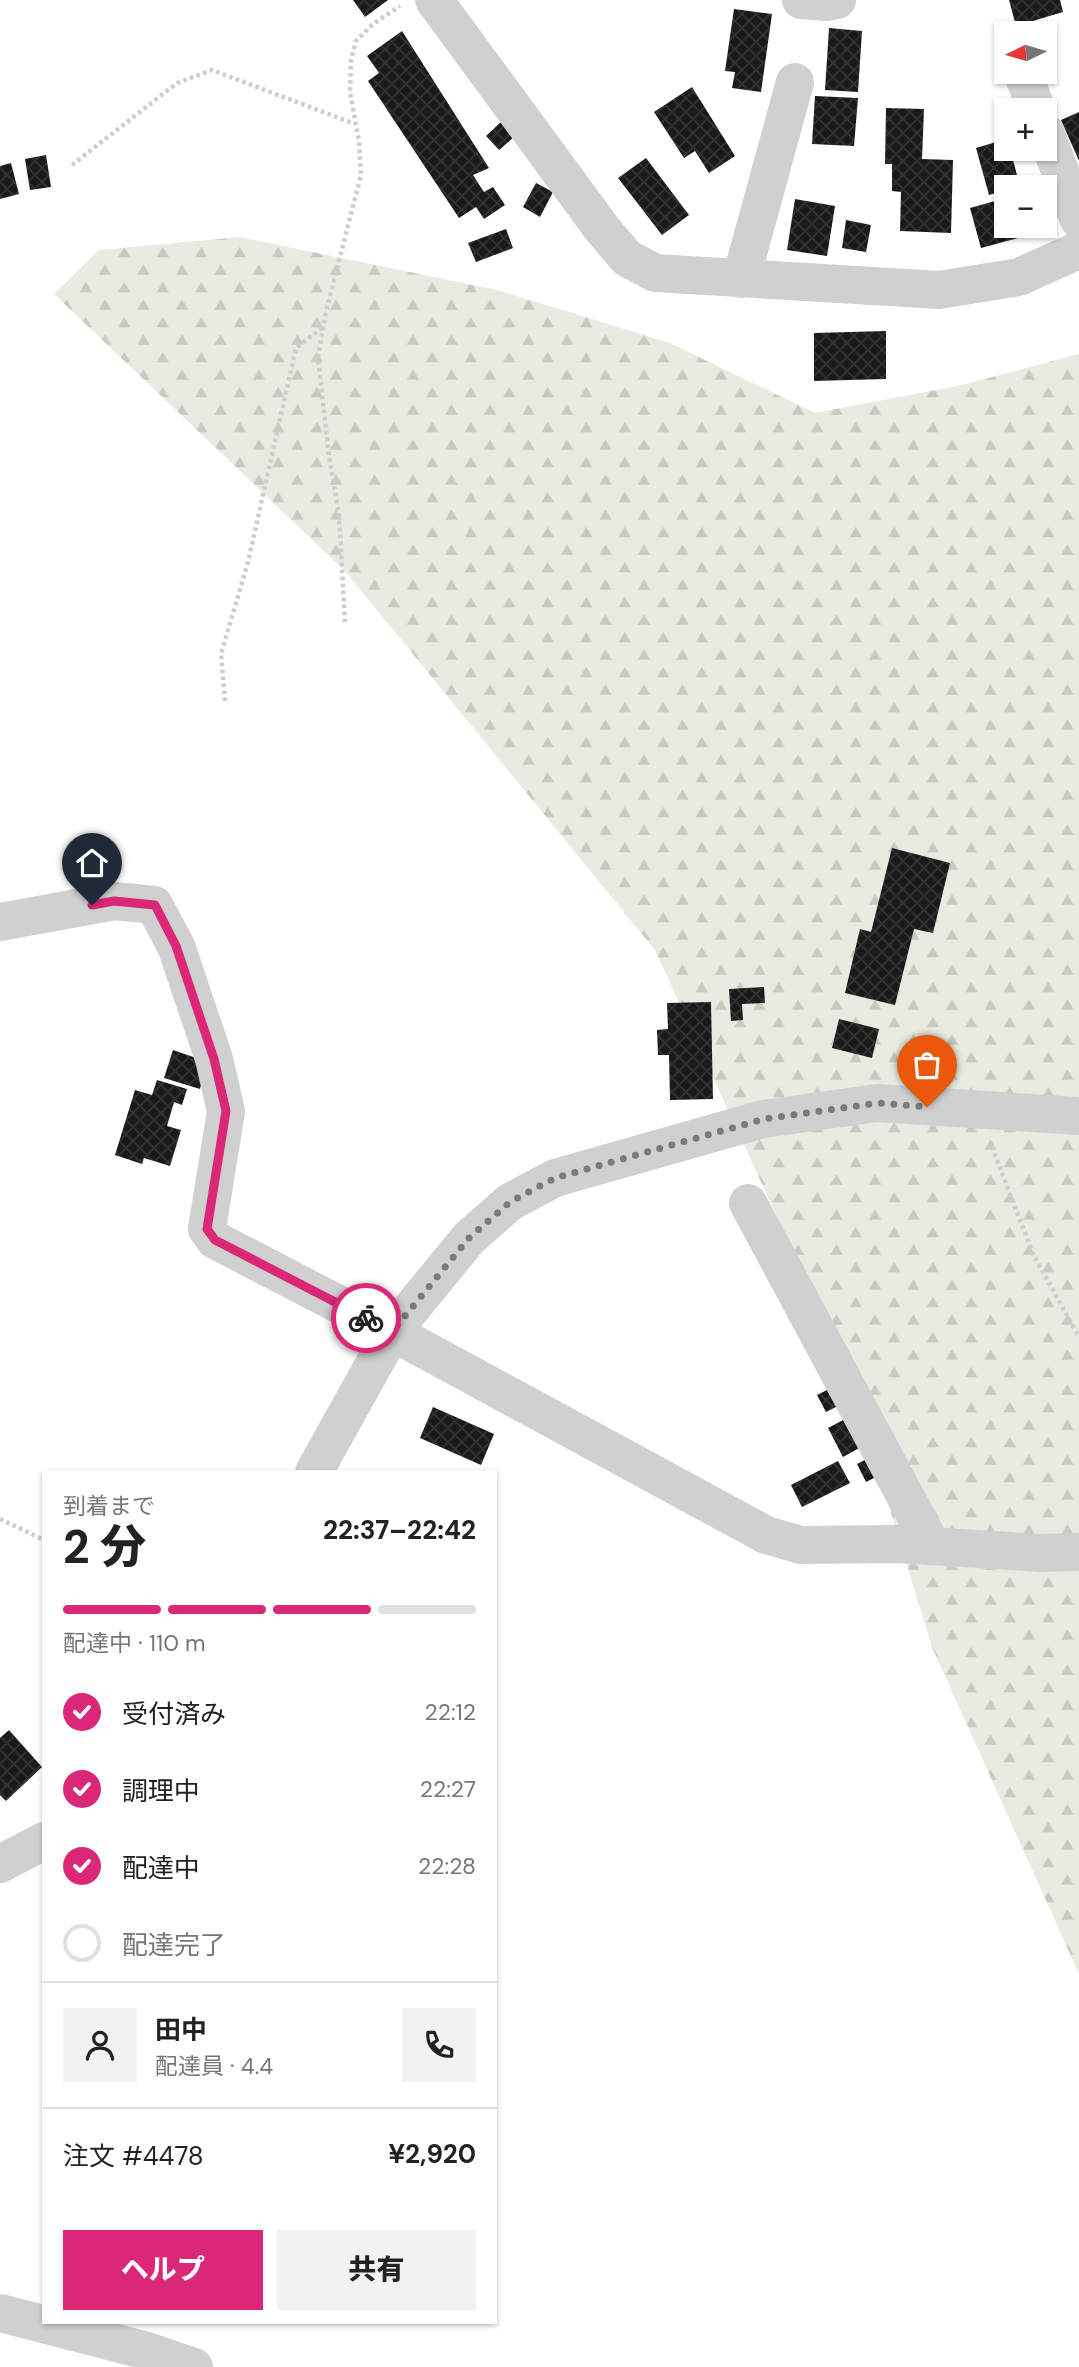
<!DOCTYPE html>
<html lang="ja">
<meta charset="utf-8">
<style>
body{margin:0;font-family:"DM Sans","Noto Sans JP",sans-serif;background:#f2f2f2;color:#222;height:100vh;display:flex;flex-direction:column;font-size:26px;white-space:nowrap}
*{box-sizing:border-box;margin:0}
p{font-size:23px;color:#767676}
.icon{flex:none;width:38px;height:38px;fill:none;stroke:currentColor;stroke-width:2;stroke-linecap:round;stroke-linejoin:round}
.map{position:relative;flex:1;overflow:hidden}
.sheet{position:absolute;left:42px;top:1470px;width:455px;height:854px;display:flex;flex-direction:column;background:#fff;border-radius:0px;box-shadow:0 2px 5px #0004}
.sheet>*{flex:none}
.needle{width:46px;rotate:265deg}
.controls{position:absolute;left:994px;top:21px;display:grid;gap:14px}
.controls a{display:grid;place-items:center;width:63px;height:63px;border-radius:0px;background:#fff;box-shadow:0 2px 5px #0004;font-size:35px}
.pin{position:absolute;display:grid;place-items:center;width:60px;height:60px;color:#fff;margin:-72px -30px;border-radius:50% 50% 50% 0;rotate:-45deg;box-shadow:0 0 7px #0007}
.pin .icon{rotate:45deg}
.courier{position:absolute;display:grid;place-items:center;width:70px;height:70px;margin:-35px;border:5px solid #db2777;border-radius:50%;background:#fff;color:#222;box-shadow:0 2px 9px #0007}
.overview em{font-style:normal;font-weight:800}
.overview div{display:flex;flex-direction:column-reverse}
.overview{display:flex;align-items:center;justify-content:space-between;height:119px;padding:0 21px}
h1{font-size:46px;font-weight:800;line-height:52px}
.bar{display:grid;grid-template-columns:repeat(4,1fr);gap:10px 7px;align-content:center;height:84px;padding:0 21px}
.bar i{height:9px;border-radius:5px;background:#e0e0e0}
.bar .selected{background:#db2777}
.bar p{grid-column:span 4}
.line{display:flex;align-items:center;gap:18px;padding:0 21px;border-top:2px solid #e0e0e0}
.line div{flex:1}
.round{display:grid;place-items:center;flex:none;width:74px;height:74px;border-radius:0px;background:#f2f2f2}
ol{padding:0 21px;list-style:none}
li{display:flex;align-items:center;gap:21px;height:77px}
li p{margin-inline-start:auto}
li .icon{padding:7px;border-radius:50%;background:#db2777;color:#fff;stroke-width:4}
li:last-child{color:#767676}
li i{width:38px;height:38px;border:4px solid #e0e0e0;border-radius:50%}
.cta{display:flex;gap:14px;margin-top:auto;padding:14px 21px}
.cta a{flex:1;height:80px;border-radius:0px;background:#db2777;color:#fff;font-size:28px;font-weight:800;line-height:80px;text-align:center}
.cta a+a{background:#f2f2f2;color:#222}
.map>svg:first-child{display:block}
.forest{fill:url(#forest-firs)}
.building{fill:url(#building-cross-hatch)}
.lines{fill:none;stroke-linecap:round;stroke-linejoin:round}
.path{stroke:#cdcdcd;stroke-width:4.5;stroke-dasharray:3.5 3.5;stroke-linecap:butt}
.minor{stroke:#d0d0d0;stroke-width:38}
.done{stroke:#7a7a7a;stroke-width:7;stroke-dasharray:0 12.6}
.route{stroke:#db2777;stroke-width:9}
</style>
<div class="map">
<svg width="1079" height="2367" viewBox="0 0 1079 2367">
<defs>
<pattern id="forest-firs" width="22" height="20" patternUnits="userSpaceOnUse" patternTransform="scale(1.75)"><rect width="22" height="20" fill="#e6ecdf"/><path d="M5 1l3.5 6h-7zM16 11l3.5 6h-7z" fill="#c6cbc0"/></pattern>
<pattern id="building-cross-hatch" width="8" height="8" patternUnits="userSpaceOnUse" patternTransform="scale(1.75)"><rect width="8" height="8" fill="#1a1a1a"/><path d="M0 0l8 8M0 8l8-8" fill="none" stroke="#333"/></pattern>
</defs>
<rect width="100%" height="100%" fill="#fff"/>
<!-- forest -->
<path class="forest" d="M 240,237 L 497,290 L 670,343 L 815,413 L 962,385 L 1079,354 L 1079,1974 L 932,1647 L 847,1370 L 655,950 L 345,571 L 54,294 L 99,250 Z"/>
<!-- building -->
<path class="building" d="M 353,0 L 388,0 L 365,17 Z
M 1009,0 L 1060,0 L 1063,12 L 1016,26 Z
M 734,9 L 772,14 L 761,92 L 732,88 L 735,72 L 725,71 Z
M 829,28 L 862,31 L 858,92 L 825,90 Z
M 402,31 L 489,168 L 473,175 L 484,192 L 493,187 L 505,205 L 484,219 L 476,207 L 459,218 L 368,81 L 379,73 L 367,56 Z
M 692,87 L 735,156 L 709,173 L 695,151 L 684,158 L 654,112 Z
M 815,96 L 858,98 L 854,146 L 812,144 Z
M 886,108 L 924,109 L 922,159 L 953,160 L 951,233 L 900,231 L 901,192 L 892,191 L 892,164 L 885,164 Z
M 1079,112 L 1079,161 L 1061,120 Z
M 501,122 L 514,137 L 499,150 L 486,136 Z
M 1006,139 L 1006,149 L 1010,149 L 1020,186 L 1006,187 L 1006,190 L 989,195 L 976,148 Z
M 46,155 L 51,187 L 30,190 L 25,159 Z
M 646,158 L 689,215 L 662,235 L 618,178 Z
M 11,163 L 19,194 L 0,199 L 0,166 Z
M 536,183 L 553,192 L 540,217 L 523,207 Z
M 1006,198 L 1006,226 L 1014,226 L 1018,238 L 981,248 L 970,208 Z
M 795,199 L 835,206 L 827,256 L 787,250 Z
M 846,220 L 871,225 L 866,252 L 842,248 Z
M 506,229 L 513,248 L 476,262 L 468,243 Z
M 886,331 L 886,379 L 814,381 L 814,333 Z
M 892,848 L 950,863 L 933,933 L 914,929 L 895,1005 L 845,993 L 860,929 L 871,932 Z
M 764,987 L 765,1003 L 742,1004 L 743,1020 L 731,1021 L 729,989 Z
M 711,1002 L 713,1099 L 670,1100 L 669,1055 L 658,1055 L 657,1030 L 668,1029 L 667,1003 Z
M 839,1019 L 879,1029 L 872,1058 L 832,1048 Z
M 173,1050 L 208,1062 L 200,1089 L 164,1078 Z
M 157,1080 L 187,1089 L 182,1105 L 174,1102 L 167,1126 L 181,1130 L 170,1166 L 144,1158 L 142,1164 L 115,1155 L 135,1090 L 152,1095 Z
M 833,1387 L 842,1404 L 826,1412 L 817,1395 Z
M 433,1407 L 494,1434 L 481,1465 L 420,1438 Z
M 847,1418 L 861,1447 L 843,1457 L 828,1428 Z
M 874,1455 L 884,1473 L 866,1482 L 857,1464 Z
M 838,1461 L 850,1483 L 802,1507 L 791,1485 Z
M 9,1730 L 42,1767 L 6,1801 L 0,1795 L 0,1738 Z"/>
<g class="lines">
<!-- path -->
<path class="path" d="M 72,165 L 177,83 L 212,70 L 355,124
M 345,622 L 339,515 L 329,456 L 318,357 L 325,316 L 361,175 L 359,141 L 350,92 L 351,60 L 356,41 L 373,24 L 400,6
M 225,701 L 221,654 L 248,562 L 296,348 L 322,328
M 992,1147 L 1033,1254 L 1079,1337
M 0,1519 L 44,1540"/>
<!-- minor -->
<path class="minor" d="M 434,0 L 603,230 L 627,258 L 655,273 L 939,290 L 1019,277 L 1079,250
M 801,0 L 826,2 L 837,0
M 1022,72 L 1037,110
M 1045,132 L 1079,220
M 741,279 L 795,82
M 0,922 L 115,901 L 154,905 L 176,946 L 214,1059 L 226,1111 L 207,1229 L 215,1240 L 392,1332 L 766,1535 L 801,1545 L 897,1544 L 1041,1553 L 1079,1552
M 748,1203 L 932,1546
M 314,1472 L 392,1332 L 469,1238 L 510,1202 L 555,1178 L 763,1119 L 877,1103 L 1079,1116
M 0,1864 L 44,1841
M 0,2313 L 147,2351 L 194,2367"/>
</g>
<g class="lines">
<!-- done -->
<path class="done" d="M 366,1318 L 392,1332 L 469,1238 L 510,1202 L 555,1178 L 764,1119 L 877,1103 L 927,1107"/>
<!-- route -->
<path class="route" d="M 92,905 L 114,901 L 155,905 L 176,946 L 214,1059 L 226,1111 L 207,1229 L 215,1240 L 366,1318"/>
</g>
</svg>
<div class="controls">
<a><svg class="needle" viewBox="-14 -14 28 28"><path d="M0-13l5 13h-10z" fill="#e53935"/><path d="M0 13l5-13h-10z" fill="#767676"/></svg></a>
<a>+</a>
<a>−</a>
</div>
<div class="pin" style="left:927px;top:1107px;background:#ea580c"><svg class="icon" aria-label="bag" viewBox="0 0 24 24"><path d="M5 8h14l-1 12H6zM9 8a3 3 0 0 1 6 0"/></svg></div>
<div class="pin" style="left:92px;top:905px;background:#1f2937"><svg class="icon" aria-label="home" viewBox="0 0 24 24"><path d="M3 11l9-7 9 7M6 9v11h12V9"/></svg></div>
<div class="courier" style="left:366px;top:1318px"><svg class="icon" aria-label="bike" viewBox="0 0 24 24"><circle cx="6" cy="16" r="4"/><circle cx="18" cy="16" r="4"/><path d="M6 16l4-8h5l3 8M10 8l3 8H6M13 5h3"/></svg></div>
<section class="sheet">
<div class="overview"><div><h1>2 分</h1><p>到着まで</p></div><em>22:37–22:42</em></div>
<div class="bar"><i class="selected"></i><i class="selected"></i><i class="selected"></i><i></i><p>配達中 · 110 m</p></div>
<ol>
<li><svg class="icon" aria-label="check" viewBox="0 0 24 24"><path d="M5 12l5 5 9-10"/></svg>受付済み<p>22:12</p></li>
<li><svg class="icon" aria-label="check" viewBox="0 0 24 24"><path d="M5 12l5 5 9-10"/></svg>調理中<p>22:27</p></li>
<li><svg class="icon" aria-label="check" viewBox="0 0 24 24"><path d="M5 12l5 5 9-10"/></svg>配達中<p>22:28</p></li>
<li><i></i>配達完了</li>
</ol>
<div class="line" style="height:126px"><a class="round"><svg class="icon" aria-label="person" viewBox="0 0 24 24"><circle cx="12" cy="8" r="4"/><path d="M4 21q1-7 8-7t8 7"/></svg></a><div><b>田中</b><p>配達員 · 4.4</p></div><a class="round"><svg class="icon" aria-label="phone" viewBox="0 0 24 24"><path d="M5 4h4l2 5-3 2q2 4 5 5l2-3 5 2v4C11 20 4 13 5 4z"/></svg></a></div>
<div class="line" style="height:91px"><div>注文 #4478</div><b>¥2,920</b></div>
<div class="cta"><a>ヘルプ</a><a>共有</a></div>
</section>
</div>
